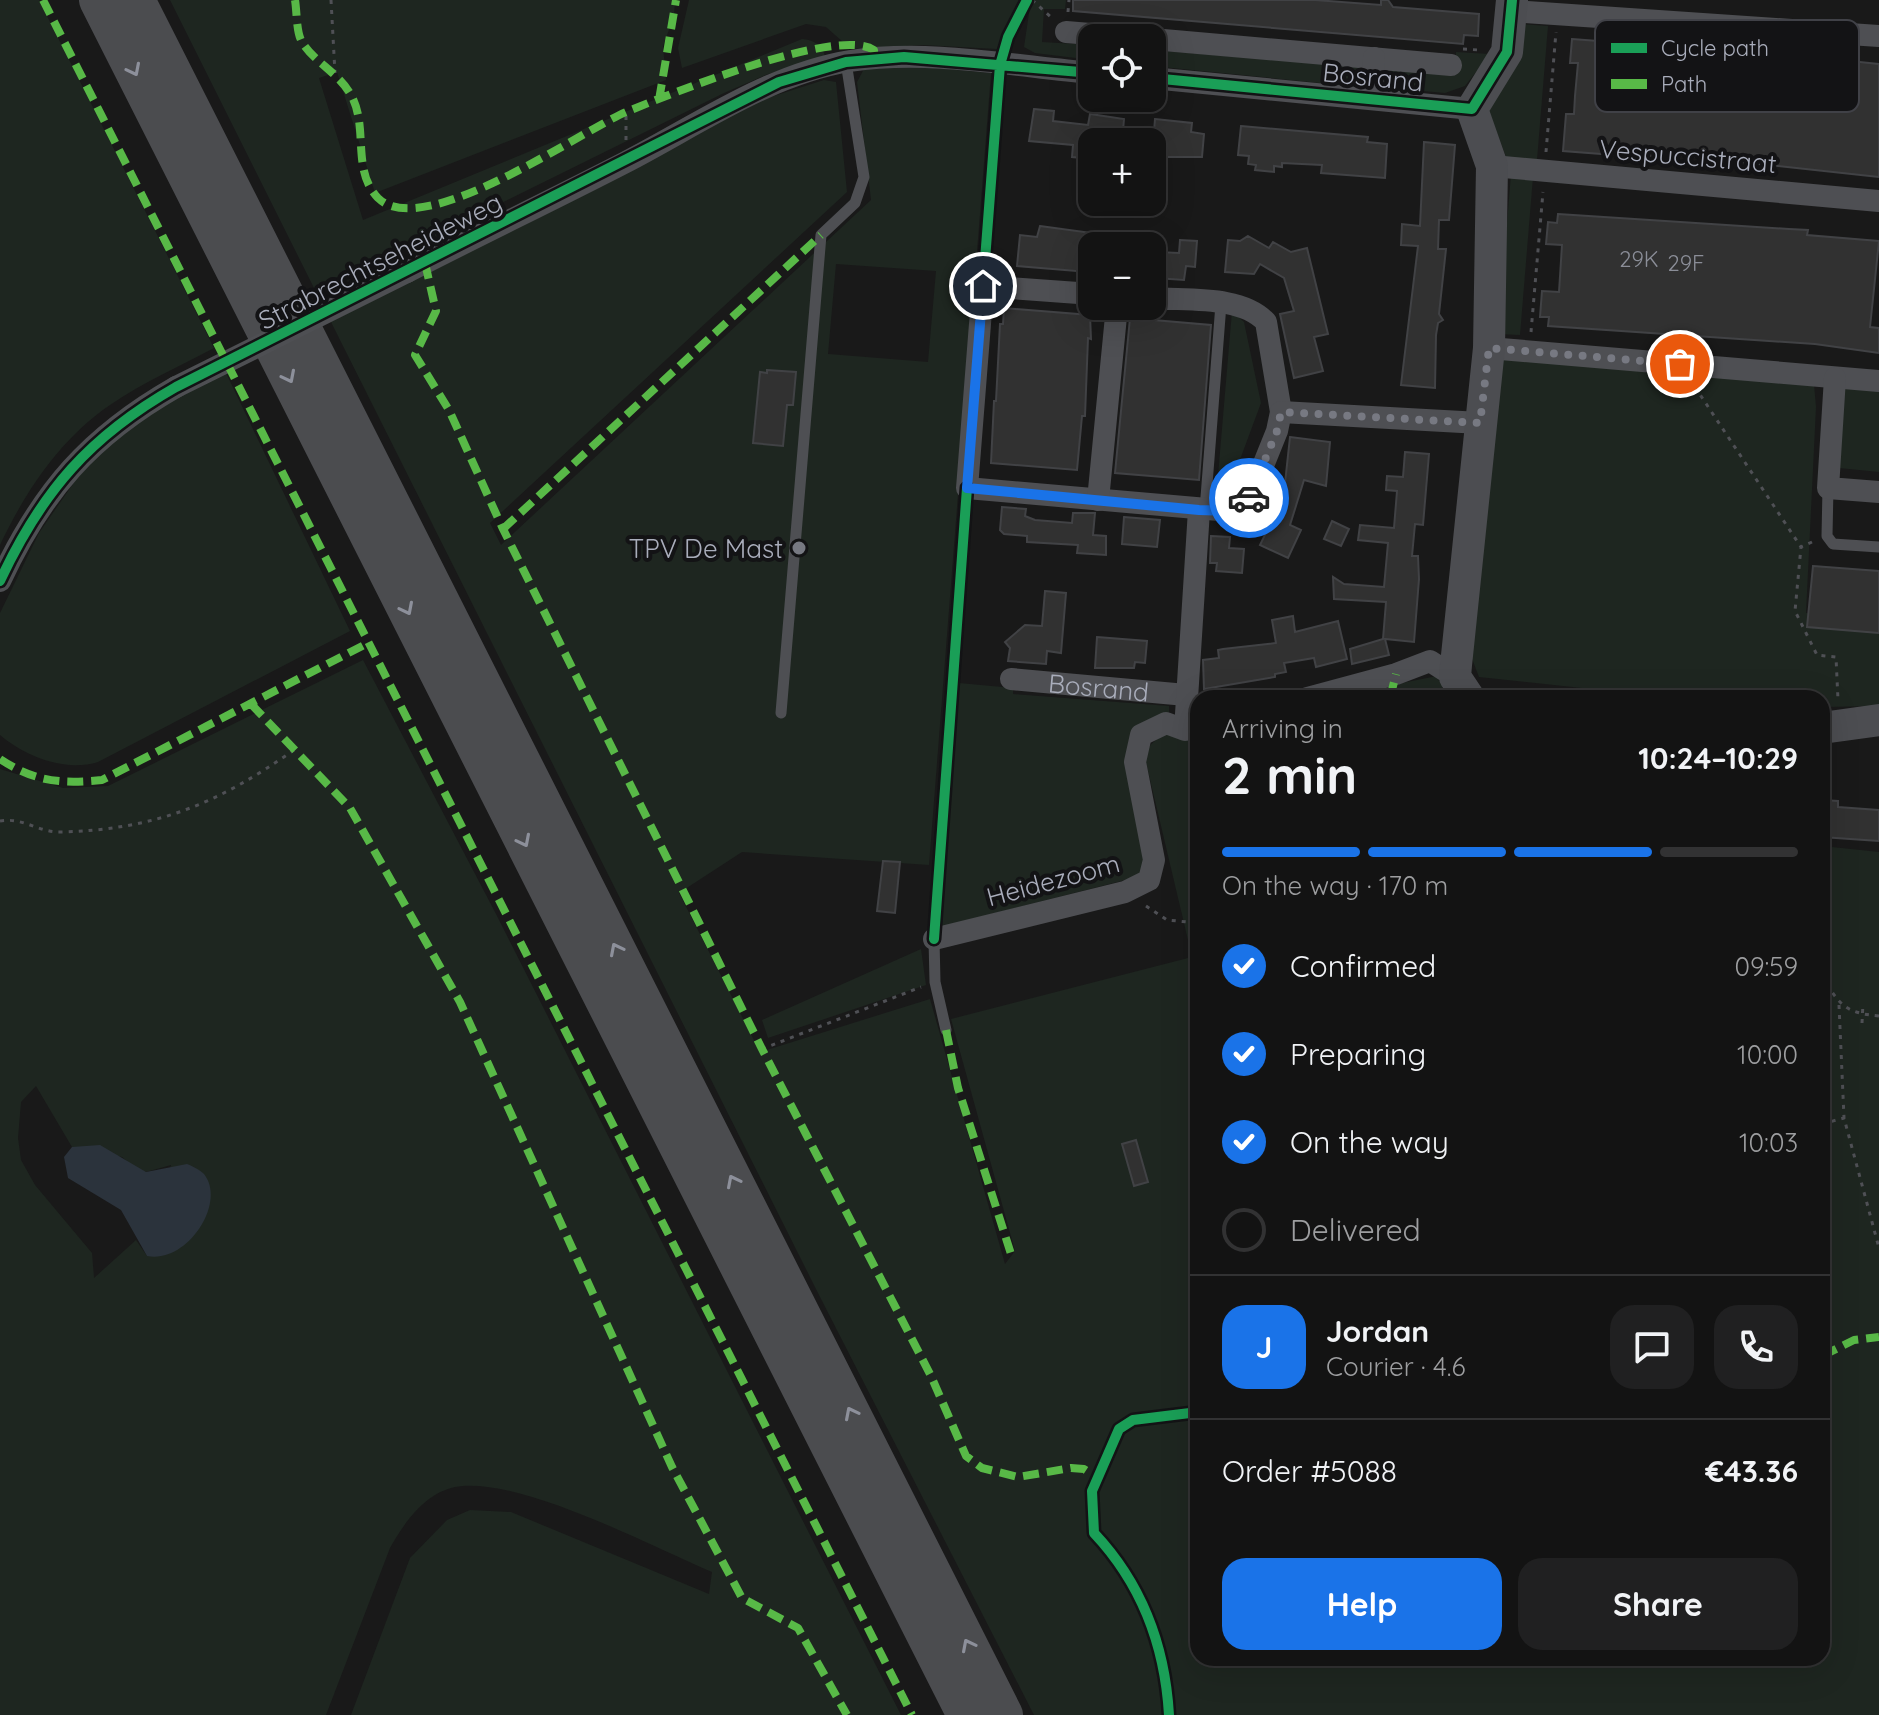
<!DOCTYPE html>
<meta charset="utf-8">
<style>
body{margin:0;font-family:Quicksand,sans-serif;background:#202021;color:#f1f3f6;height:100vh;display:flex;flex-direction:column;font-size:30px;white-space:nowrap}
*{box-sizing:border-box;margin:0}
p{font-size:26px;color:#9d9ea0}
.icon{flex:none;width:44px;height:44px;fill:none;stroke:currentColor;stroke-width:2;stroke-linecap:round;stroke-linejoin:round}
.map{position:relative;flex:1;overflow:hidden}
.side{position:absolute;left:1190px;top:690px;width:640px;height:976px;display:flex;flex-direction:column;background:#131313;border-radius:24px;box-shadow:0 8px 32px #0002,0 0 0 2px #323233}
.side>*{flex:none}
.fabs{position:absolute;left:1078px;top:24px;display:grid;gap:16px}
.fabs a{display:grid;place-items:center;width:88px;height:88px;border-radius:16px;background:#131313;box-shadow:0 8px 32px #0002,0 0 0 2px #323233;font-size:40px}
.pin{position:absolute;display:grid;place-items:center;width:68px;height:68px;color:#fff;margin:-34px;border:4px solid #fff;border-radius:50%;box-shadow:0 2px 8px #0007}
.courier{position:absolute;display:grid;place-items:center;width:80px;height:80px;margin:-40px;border:6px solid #1a73e8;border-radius:50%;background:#fff;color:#222;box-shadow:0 2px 10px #0007}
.headline em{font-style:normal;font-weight:800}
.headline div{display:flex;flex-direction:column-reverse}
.headline{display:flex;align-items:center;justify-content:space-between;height:136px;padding:0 32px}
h1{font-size:52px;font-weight:800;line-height:60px}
.bar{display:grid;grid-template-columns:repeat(4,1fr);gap:12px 8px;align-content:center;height:96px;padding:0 32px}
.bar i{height:10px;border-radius:6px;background:#323233}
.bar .selected{background:#1a73e8}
.bar p{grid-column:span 4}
.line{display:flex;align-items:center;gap:20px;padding:0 32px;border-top:2px solid #323233}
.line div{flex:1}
.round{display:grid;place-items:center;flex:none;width:84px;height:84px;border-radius:24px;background:#202021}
ol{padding:0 32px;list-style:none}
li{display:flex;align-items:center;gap:24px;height:88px}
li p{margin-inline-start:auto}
li .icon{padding:8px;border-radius:50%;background:#1a73e8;color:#fff;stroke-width:4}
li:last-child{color:#9d9ea0}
li i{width:44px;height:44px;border:4px solid #323233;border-radius:50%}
.action{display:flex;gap:16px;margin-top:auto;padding:16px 32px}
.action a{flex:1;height:92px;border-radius:24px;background:#1a73e8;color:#fff;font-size:32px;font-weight:800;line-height:92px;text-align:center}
.action a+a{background:#202021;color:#f1f3f6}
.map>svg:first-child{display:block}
.green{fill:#1e2620;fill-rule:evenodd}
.water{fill:#2b333c}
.building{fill:#313131;stroke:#414245;stroke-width:2}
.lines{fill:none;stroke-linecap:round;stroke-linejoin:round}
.path{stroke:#4f5055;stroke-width:3;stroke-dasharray:4 6;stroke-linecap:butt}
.lane{stroke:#4e4f53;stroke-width:11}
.street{stroke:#4e4f53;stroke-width:22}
.secondary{stroke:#4c4d51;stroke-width:32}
.highway{stroke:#4b4c4f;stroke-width:40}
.street-bridge{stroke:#4e4f53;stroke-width:22}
.quiet{stroke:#58b947;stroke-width:8;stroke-dasharray:16 8;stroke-linecap:butt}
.cycleway-casing{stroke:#131315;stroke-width:15}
.cycleway{stroke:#1a9f57;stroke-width:10}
.oneway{stroke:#8d909b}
.done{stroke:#777982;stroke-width:8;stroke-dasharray:0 14.4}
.route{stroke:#1a73e8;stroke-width:10}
.poi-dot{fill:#777982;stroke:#131315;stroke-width:3}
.labels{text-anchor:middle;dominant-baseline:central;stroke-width:8;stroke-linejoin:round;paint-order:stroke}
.number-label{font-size:22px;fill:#8b8e98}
.street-label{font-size:26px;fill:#a9adbb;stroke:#131315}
.poi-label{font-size:26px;fill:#a9adbb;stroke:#131315;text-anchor:end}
.key{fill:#131315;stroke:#404147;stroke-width:2}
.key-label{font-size:22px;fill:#a9adbb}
</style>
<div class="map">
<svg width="1879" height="1715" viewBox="0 0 1879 1715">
<rect width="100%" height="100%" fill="#191919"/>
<!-- green -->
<path class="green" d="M 0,0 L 39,0 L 214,348 C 180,366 142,383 110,405 C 60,439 25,492 0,545 Z
M 170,0 L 675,0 L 674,16 L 663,46 L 666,80 L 375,193 L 337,72 L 319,78 L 363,220 L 802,39 C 815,40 826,47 825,61 L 768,74 L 724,93 L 317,294 Z
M 689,0 L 1019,0 L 997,49 L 923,45 L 851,49 L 826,27 L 806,24 L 682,68 L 678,48 Z
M 1031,0 L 1066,0 L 1065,9 L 1044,9 L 1042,42 L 1092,45 L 1092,60 L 1035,53 L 1024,47 Z
M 1521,24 L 1548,26 L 1537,160 L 1506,157 L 1487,106 Z
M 1152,50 L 1361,67 L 1368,74 L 1365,85 L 1360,87 L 1152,66 Z
M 1456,52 L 1490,54 L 1465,86 L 1445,93 L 1390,88 L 1384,83 L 1389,70 L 1454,75 Z
M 912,66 L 991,73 L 929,865 L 742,852 L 679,893 L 760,1052 L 930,999 L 1005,1264 L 1015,1251 L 951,1019 L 1192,957 L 1144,754 C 1157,733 1174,729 1198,724 L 1198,1658 L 1822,1658 L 1822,846 L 1879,852 L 1879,1715 L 1034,1715 L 818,1293 L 329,318 L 752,103 L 824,80 L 836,82 L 847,192 L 490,523 L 501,545 L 871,200 L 857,82 L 864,69 ZM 836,264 L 936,271 L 928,362 L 828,354 Z
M 1511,174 L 1533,177 L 1520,335 L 1498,334 Z
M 1232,311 L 1244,322 L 1261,403 L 1225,500 L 1216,499 Z
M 1506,356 L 1814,384 L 1816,407 L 1806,613 L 1879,619 L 1879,706 L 1822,707 L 1822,698 L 1674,698 L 1479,677 L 1471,656 L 1497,368 Z
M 226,373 L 350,631 L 98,762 C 65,772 26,757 0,735 L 0,613 L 39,533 L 75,481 L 112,439 L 150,412 Z
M 1879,388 L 1879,472 L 1839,468 L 1844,389 Z
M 363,660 L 496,914 L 901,1715 L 351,1715 L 410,1558 L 447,1520 L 470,1510 L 511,1512 L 709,1594 L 712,1572 C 651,1546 516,1475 455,1487 C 425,1493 404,1523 390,1548 L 326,1715 L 0,1715 L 0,769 L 63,788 L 108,786 ZM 36,1086 L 72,1147 L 122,1157 L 136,1169 L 146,1172 L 171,1165 L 147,1256 L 136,1240 L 94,1278 L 92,1253 L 35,1185 L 21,1160 L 18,1138 L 21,1102 Z
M 1437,676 L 1439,681 L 1443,680 L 1442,689 L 1447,698 L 1327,698 Z
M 959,683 L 1013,688 L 1013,694 L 1169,706 L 1169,713 C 1153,716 1136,725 1129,741 C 1121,762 1146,833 1151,857 L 1141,876 L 940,927 Z
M 921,949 L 926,985 L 768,1038 L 762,1020 Z"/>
<!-- water -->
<path class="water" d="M 100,1145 L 146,1172 L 187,1164 C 192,1166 200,1170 204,1174 C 227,1203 187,1264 147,1256 L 121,1210 L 68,1178 L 64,1157 L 72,1147 Z"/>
<!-- building -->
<path class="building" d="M 1073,0 L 1315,0 L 1381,5 L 1381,0 L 1388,0 L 1393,7 L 1479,14 L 1478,36 L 1464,35 L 1463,44 L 1073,11 Z
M 1572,39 L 1651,45 L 1652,41 L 1688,44 L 1879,64 L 1879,177 L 1696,157 L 1653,154 L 1653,158 L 1563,151 L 1566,114 L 1574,114 L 1575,96 L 1578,63 L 1570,63 Z
M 1034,109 L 1054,111 L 1053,121 L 1088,125 L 1090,114 L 1124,119 L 1122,142 L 1092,142 L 1092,159 L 1072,157 L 1073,145 L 1029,141 Z
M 1155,119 L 1192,123 L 1191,132 L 1204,134 L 1202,157 L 1152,157 Z
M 1241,126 L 1368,137 L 1367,142 L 1387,144 L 1385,178 L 1321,173 L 1322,165 L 1282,163 L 1282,167 L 1274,166 L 1274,172 L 1255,170 L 1256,165 L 1248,164 L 1249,156 L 1238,155 Z
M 1424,142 L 1455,145 L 1449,220 L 1439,220 L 1438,249 L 1446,249 L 1439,314 L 1443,320 L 1438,323 L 1436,335 L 1435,388 L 1401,385 L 1418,246 L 1401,245 L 1402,224 L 1420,226 Z
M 1558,214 L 1789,229 L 1808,230 L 1807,235 L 1879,241 L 1870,327 L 1879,328 L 1879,353 L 1815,344 L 1548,326 L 1549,317 L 1540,317 L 1542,291 L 1559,292 L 1562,245 L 1546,244 L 1548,222 L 1557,223 Z
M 1040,226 L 1092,233 L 1088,272 L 1017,266 L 1020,235 L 1037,237 Z
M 1248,236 L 1269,248 L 1273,242 L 1291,252 L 1307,248 L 1328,334 L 1314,337 L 1323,371 L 1294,378 L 1280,314 L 1294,311 L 1284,278 L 1260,264 L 1254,274 L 1225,272 L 1228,240 L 1240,241 Z
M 1180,240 L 1197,241 L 1195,267 L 1186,266 L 1184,280 L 1156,278 L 1158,252 L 1179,253 Z
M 1004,308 L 1090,315 L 1091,339 L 1088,338 L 1085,416 L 1082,416 L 1077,470 L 991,463 L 994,401 L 996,401 L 1000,324 L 1003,324 Z
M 1130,318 L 1211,325 L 1199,480 L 1115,473 Z
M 767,370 L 796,372 L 793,405 L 787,405 L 783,446 L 753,443 L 760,372 L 767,373 Z
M 1290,437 L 1330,442 L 1326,486 L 1304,480 L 1290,525 L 1301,530 L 1288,558 L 1260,545 L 1278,508 L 1267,505 L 1275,480 L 1285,483 Z
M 1405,452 L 1429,454 L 1423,525 L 1415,524 L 1412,556 L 1418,556 L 1419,579 L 1414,642 L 1385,639 L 1389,655 L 1352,664 L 1350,649 L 1383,639 L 1386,602 L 1334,599 L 1333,577 L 1344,584 L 1384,587 L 1388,543 L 1358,540 L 1360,525 L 1394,528 L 1397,491 L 1386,490 L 1387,476 L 1403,477 Z
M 1002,507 L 1026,509 L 1025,516 L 1035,520 L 1072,523 L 1073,513 L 1095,513 L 1093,535 L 1106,536 L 1106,555 L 1077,553 L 1078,545 L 1027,542 L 1027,536 L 1004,534 L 1000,530 Z
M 1124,517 L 1160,520 L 1157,547 L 1122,544 Z
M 1332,521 L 1349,529 L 1341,546 L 1324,539 Z
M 1211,536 L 1230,537 L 1229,548 L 1244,549 L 1242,573 L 1216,571 L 1217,563 L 1210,563 Z
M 1813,566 L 1879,571 L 1879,633 L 1807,627 Z
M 1045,591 L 1066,593 L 1061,653 L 1047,651 L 1046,664 L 1008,661 L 1010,648 L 1005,642 L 1025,625 L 1042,626 Z
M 1293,616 L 1295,632 L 1338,621 L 1347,659 L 1316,667 L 1314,658 L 1284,663 L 1286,672 L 1275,674 L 1275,677 L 1204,689 L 1203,660 L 1219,658 L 1218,650 L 1223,649 L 1276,643 L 1272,620 Z
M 1097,637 L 1147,641 L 1145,663 L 1135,662 L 1134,668 L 1095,668 Z
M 1822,800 L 1838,801 L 1838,807 L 1879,810 L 1879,841 L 1822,837 Z
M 883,861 L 900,862 L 895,913 L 877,911 Z
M 1136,1140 L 1148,1182 L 1134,1186 L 1122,1144 Z"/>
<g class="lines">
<!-- path -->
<path class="path" d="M 331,0 L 335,73
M 1032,0 L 1052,18
M 1068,12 L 1069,0
M 1463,49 L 1479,50
M 626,140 L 626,112
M 1546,152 L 1556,32
M 1531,332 L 1543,192
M 1695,387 L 1801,547
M 1812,542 L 1801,547 L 1795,611 L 1817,655 L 1836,657 L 1838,700
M 0,821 C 23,817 38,832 59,832 C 155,830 217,804 294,750
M 1146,906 L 1167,920 L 1198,923
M 1822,976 C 1839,1004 1844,1013 1879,1016
M 1839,1005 L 1844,1118 L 1879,1248
M 1862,1023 L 1863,1003
M 762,1049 L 921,987
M 1822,1124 L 1844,1118 L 1839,1114"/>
<!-- lane -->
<path class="lane" d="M 1828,488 L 1827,536 L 1833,544 L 1879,547
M 1205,510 L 1221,304
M 781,713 L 821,235 L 855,203 L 864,177 L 846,62
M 934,939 L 935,982 L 946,1030"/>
<!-- street -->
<g class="street">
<path d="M 1511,11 L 1879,36"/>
<path d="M 1066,32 L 1139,38"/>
<path d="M 1152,39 L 1451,65"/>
<path d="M 1152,78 L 1472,109"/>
<path d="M 1372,98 L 1374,58"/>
<path d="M 1492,166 L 1879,201"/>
<path d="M 407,272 C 479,235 552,200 624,163 C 696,126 769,74 850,61 C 929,49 1013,66 1092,73"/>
<path d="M 1092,294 L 983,286 L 967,488 L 1230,511 L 1250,498 L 1277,431 L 1281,412 L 1266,322 C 1241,295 1187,301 1152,298"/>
<path d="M 1489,348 L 1879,381"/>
<path d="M 1835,378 L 1828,488 L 1879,492"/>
<path d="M 1281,412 L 1480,423"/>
<path d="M 1098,500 L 1117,306"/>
<path d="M 0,581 C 42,491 90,436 176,387"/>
<path id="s1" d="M 1011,679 L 1186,695"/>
<path d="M 1307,698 L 1396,674 L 1430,661 L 1455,677"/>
<path d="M 934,939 L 1125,892 L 1149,880 L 1154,860 L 1135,762 L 1141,735 L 1166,723 L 1185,730 L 1199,510"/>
</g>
<!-- secondary -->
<path class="secondary" d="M 1469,698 L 1455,677 L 1456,665 L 1489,348 L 1492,166 L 1472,109 L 1507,52 L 1512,0
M 1822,728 L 1879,720"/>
<!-- highway -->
<path class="highway" d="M 99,0 L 967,1715
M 135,0 L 1003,1715"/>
<!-- street-bridge -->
<path class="street-bridge" d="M 176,387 L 407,272"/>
<!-- quiet -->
<path class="quiet" d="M 43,0 L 912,1715
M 295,0 C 297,11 296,32 302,42 C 314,62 339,73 351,95 C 369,127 351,170 378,198 C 423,242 579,132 626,112 C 670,94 837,26 874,50 L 874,58
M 659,100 L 676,0
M 425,263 L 436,311 L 415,355 L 449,410 L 503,529 L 762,1049 L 931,1376 L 966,1456 L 982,1468 L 1018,1477 L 1071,1468 L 1084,1469 L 1096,1477
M 503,529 L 821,235
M 1390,698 L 1396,674
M 251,704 L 350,808 L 460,1002 L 672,1467 L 742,1598 L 798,1628 L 847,1715
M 0,759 C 35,782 61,784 102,780 L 368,643
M 946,1030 L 958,1088 L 1011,1254
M 1822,1356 L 1854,1340 L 1879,1337
M 1541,1658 L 1561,1662 L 1563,1658"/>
<!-- cycleway casing -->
<g class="cycleway-casing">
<path id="cycleway" d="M 1152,78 L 1472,109 L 1507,52 L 1512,0
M 983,286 L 1000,65 L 1008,37 L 1027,0
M 0,581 C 42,491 90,436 176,387 L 779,82 L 846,62 L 904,57 L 1092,73
M 934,939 L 967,488
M 1169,1715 C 1165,1646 1142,1584 1094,1533 L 1092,1491 L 1119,1429 L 1133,1420 L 1198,1412"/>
</g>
<!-- cycleway -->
<use href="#cycleway" class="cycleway"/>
</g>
<!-- one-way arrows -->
<defs><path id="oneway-chevron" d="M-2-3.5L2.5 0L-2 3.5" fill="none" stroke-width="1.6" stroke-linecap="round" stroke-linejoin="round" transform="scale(2)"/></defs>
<g class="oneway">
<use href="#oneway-chevron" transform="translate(134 70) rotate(63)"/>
<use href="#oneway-chevron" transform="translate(289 377) rotate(63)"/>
<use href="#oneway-chevron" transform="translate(407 609) rotate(63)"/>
<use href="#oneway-chevron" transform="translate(524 841) rotate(63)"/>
<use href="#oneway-chevron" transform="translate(616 949) rotate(-117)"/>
<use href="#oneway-chevron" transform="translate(733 1181) rotate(-117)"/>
<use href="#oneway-chevron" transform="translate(851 1413) rotate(-117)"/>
<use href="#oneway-chevron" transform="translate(968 1645) rotate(-117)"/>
</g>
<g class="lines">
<!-- done -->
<path class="done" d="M 1249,498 L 1277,431 L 1281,412 L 1480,423 L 1489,348 L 1680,364"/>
<!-- route -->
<path class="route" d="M 983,286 L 967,488 L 1199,510 L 1230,511 L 1249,498"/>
</g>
<!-- markers -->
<circle class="poi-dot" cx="799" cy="548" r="8"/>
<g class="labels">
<!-- number labels -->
<g class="number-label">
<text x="1639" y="259">29K</text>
<text x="1686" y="263">29F</text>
</g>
<!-- street labels -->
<g class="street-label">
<text transform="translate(1373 77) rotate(6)">Bosrand</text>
<text transform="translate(1688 156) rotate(5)">Vespuccistraat</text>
<text transform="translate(380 261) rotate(-27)">Strabrechtseheideweg</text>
<text stroke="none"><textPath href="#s1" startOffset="88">Bosrand</textPath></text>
<text transform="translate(1053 880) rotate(-15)">Heidezoom</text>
</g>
<!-- poi labels -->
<g class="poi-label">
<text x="783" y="548">TPV De Mast</text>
</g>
</g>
<!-- legend -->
<rect x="1595" y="20" width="264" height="92" rx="12" class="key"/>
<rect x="1611" y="43" width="36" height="10" fill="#1a9f57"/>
<rect x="1611" y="79" width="36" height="10" fill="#58b947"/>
<g class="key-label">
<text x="1661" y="56">Cycle path</text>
<text x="1661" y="92">Path</text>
</g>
</svg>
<div class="fabs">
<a><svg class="icon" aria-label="locate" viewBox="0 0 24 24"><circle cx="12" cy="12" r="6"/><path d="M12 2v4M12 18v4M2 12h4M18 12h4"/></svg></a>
<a>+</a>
<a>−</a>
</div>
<div class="pin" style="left:1680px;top:364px;background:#ea580c"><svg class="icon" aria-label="bag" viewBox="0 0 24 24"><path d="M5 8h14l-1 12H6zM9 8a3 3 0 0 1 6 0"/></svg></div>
<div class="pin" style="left:983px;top:286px;background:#1f2937"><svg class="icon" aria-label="home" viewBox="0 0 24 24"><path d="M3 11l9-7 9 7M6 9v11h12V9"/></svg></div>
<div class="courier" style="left:1249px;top:498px"><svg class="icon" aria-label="car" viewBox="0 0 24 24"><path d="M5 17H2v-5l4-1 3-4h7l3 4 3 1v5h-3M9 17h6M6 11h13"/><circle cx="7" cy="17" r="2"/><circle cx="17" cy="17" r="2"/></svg></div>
<section class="side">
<div class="headline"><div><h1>2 min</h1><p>Arriving in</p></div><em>10:24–10:29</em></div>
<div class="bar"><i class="selected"></i><i class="selected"></i><i class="selected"></i><i></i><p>On the way · 170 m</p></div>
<ol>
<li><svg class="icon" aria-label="check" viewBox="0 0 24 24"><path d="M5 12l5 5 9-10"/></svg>Confirmed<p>09:59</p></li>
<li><svg class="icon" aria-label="check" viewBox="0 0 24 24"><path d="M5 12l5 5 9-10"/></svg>Preparing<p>10:00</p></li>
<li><svg class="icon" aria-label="check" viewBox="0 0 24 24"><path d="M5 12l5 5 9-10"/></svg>On the way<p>10:03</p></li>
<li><i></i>Delivered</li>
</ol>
<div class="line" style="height:144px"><b class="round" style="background:#1a73e8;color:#fff">J</b><div><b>Jordan</b><p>Courier · 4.6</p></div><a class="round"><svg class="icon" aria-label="chat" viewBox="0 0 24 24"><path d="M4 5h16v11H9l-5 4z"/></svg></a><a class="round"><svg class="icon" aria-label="phone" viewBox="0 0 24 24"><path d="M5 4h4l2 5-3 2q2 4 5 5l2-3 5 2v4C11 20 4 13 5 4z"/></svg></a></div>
<div class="line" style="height:104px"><div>Order #5088</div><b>€43.36</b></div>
<div class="action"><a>Help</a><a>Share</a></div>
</section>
</div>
